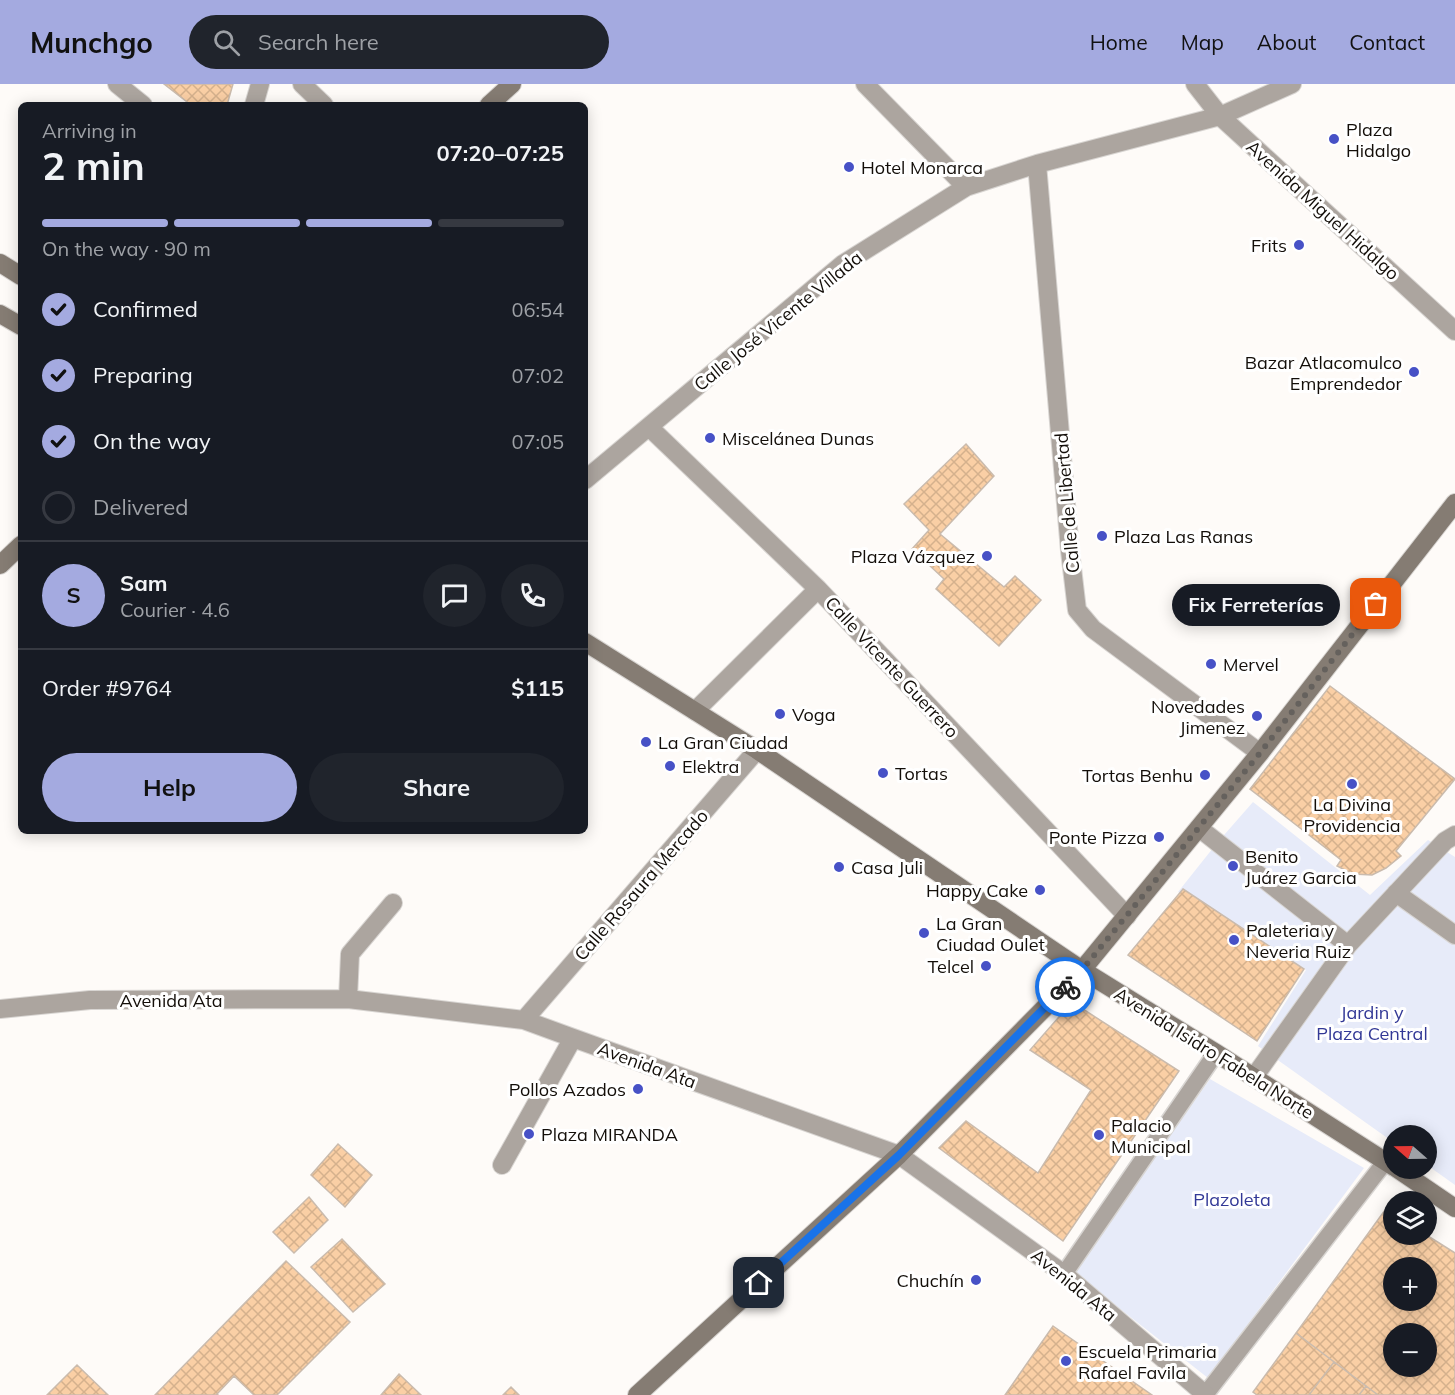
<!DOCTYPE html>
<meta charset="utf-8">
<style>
body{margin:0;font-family:Mulish,sans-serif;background:#20242c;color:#f1f3f6;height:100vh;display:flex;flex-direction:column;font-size:22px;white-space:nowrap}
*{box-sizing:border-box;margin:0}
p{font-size:20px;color:#9ea1a6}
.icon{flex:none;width:33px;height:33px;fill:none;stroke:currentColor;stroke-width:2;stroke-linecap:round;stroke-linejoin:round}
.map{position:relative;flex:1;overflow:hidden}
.drawer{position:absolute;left:18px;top:18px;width:570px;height:732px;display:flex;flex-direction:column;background:#171b24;border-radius:9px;box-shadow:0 3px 15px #0003}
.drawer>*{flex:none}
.needle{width:39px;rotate:290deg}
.fabs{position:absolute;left:1383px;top:1041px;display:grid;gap:12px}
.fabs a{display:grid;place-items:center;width:54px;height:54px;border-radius:50%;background:#171b24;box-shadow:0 3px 15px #0003;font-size:30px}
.pin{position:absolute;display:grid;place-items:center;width:51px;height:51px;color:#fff;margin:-26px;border-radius:12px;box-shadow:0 3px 9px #0006}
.courier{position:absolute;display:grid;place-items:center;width:60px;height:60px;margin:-30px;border:4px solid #1a73e8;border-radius:50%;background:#fff;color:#222;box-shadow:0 2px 8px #0007}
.bubble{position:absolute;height:42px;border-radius:21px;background:#171b24;box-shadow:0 3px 15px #0003;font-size:20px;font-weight:700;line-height:42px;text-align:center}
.overview em{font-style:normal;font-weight:700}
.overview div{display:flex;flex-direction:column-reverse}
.overview{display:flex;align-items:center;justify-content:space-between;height:102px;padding:0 24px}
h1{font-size:39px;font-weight:700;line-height:45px}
.bar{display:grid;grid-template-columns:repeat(4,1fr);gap:9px 6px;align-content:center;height:72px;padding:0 24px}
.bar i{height:8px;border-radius:4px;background:#363941}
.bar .current{background:#a4aae0}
.bar p{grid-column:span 4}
.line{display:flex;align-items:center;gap:15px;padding:0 24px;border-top:2px solid #363941}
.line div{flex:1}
.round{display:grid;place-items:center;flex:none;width:63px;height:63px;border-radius:32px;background:#20242c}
ol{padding:0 24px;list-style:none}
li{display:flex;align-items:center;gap:18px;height:66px}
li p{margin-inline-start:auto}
li .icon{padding:6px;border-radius:50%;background:#a4aae0;color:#111;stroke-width:4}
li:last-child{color:#9ea1a6}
li i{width:33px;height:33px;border:3px solid #363941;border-radius:50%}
.button{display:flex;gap:12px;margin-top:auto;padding:12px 24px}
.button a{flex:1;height:69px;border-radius:36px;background:#a4aae0;color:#111;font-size:24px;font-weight:700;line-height:69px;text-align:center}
.button a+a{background:#20242c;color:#f1f3f6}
header{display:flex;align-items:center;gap:36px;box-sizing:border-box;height:84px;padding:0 30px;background:#a4aae0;color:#111}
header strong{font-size:28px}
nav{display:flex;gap:33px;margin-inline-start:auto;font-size:21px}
.search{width:420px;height:54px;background:#20242c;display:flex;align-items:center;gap:15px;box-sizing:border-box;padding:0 21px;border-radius:33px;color:#9ea1a6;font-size:22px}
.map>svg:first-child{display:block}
.park{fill:#e7ebf9}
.building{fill:url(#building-cross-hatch);stroke:#cabbad;stroke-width:1.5;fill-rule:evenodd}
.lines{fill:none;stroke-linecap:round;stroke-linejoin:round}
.lane-casing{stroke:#d8d5d2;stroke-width:19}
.street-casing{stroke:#d8d5d2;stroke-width:20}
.secondary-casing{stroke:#d8d5d2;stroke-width:20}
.lane{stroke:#aca59f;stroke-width:16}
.street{stroke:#aca59f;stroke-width:18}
.secondary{stroke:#857c73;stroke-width:18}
.done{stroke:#65615d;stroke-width:6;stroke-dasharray:0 10.8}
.route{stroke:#1a73e8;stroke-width:8}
.poi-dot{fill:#4751c6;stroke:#fff;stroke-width:2}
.labels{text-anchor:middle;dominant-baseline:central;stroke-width:6;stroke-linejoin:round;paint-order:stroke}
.poi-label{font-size:18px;fill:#130e09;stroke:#fff;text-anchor:start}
.street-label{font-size:18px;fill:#130e09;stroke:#fff}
.park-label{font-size:18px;fill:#323896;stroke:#fff}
</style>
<header>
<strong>Munchgo</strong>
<div class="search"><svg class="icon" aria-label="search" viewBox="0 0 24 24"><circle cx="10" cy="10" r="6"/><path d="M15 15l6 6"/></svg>Search here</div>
<nav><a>Home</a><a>Map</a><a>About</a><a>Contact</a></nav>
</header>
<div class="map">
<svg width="1455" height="1311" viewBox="0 0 1455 1311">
<defs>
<pattern id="building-cross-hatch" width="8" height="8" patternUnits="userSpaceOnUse" patternTransform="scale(1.5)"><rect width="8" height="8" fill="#facfa5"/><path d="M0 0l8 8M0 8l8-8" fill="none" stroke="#d5b18d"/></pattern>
</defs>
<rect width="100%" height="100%" fill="#fefbf8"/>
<!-- park -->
<path class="park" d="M 1253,718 L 1370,811 L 1428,756 L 1455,773 L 1455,1101 L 1427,1081 L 1426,1052 L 1394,1052 L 1393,1058 L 1258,962 L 1306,886 L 1178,808 L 1217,759 Z
M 1210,995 L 1364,1084 L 1208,1294 L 1119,1224 L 1074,1187 Z"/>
<!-- building -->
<path class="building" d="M 164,0 L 233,0 L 227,21 L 185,21 L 187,18 Z
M 966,360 L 994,392 L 940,450 L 1004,503 L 1015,492 L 1041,516 L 999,562 L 936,505 L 944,495 L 912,465 L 929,446 L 904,420 Z
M 1330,602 L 1455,695 L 1396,767 L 1401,772 L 1386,784 L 1372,791 L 1353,790 L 1337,782 L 1341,776 L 1250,705 Z
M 1183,805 L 1304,885 L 1257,957 L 1128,871 Z
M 1072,918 L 1179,987 L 1063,1157 L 939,1064 L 966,1037 L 1038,1089 L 1091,1006 L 1030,966 Z
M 338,1060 L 372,1091 L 345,1123 L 311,1091 Z
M 309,1113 L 328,1136 L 294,1169 L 273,1148 Z
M 1385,1126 L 1394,1131 L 1394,1150 L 1425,1150 L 1455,1169 L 1455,1311 L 1378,1311 L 1296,1249 ZM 1394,1184 L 1426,1184 L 1426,1216 L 1394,1216 ZM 1394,1250 L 1426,1250 L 1426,1282 L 1394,1282 Z
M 342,1155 L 385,1200 L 353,1228 L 311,1183 Z
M 286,1177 L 350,1238 L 277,1311 L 254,1311 L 234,1292 L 217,1310 L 218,1311 L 155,1311 Z
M 1053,1242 L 1152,1311 L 1005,1311 Z
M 1296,1249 L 1334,1278 L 1309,1311 L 1257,1311 L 1253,1308 Z
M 1334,1278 L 1366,1302 L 1359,1311 L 1309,1311 Z
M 77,1281 L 108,1311 L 47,1311 Z
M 399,1290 L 421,1311 L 381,1311 Z
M 1366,1302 L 1378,1311 L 1359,1311 Z
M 511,1303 L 519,1311 L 503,1311 Z"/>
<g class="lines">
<!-- lane casing -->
<g class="lane-casing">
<path id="lane" d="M 1064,1190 L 1216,969
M 1205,1311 L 1385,1078"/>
</g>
<!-- street casing -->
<g class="street-casing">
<path id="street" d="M 117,0 L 143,21
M 302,0 L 324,21
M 865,0 L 966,103
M 1195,0 L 1220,32 L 1455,247
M 254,21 L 260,0
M 1037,80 L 1070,467 L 1077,526 L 1093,545 L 1260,669
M 649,343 L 818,505 L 1127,832
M 585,396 L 843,180 L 966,103 L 1037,80 L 1220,32 L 1292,0
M 695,627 L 818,505
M 1199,744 L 1348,861
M 1396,809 L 1455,851
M 348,915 L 350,870 L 393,819
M 0,925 L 90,916 L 348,915 L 524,936 L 573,954 L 899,1071 L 1064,1190 L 1206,1311
M 524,936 L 757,666
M 1254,993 L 1348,861 L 1445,757 L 1455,751
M 502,1081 L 573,954"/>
</g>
<!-- secondary casing -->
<g class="secondary-casing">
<path id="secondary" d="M 489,21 L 512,0
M 0,179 L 21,192
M 0,230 L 21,242
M 0,481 L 21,461
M 585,558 L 757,666 L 1082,886 L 1216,969 L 1394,1083
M 1396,1084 L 1455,1124
M 637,1311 L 899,1071 L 1082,886 L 1260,669 L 1455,419"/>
</g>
<!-- lane -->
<use href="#lane" class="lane"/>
<!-- street -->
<use href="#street" class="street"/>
<!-- secondary -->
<use href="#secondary" class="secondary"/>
</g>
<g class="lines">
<!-- done -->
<path class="done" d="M 1065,903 L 1082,886 L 1260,669 L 1376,520"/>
<!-- route -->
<path class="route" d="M 759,1199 L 899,1071 L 1065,903"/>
</g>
<!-- markers -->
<g class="poi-dot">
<circle cx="1334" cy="55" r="6"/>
<circle cx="849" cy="83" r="6"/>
<circle cx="1299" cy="161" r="6"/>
<circle cx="1414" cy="288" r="6"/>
<circle cx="710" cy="354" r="6"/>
<circle cx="1102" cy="452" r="6"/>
<circle cx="987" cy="472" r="6"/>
<circle cx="1211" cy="580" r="6"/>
<circle cx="780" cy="630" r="6"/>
<circle cx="1257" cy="632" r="6"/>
<circle cx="646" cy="658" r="6"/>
<circle cx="670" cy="682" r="6"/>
<circle cx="883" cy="689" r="6"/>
<circle cx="1205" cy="691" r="6"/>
<circle cx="1352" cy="700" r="6"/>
<circle cx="1159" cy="753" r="6"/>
<circle cx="1233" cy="782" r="6"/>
<circle cx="839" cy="783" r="6"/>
<circle cx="1040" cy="806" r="6"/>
<circle cx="924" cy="849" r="6"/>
<circle cx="1234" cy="856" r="6"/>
<circle cx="986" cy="882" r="6"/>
<circle cx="638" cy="1005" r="6"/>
<circle cx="529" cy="1050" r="6"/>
<circle cx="1099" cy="1051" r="6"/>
<circle cx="976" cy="1196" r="6"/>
<circle cx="1066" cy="1277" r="6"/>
</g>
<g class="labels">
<!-- poi labels -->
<g class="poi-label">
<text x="1346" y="45">Plaza<tspan x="1346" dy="21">Hidalgo</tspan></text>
<text x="861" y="83">Hotel Monarca</text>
<text x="1287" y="161" text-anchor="end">Frits</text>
<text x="1402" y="278" text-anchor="end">Bazar Atlacomulco<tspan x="1402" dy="21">Emprendedor</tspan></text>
<text x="722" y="354">Miscelánea Dunas</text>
<text x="1114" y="452">Plaza Las Ranas</text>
<text x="975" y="472" text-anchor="end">Plaza Vázquez</text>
<text x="1223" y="580">Mervel</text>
<text x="1245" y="622" text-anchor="end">Novedades<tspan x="1245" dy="21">Jimenez</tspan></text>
<text x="792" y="630">Voga</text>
<text x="658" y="658">La Gran Ciudad</text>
<text x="682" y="682">Elektra</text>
<text x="895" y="689">Tortas</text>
<text x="1193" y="691" text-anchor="end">Tortas Benhu</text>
<text x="1352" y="720" text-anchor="middle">La Divina<tspan x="1352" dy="21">Providencia</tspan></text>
<text x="1147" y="753" text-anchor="end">Ponte Pizza</text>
<text x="1245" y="772">Benito<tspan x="1245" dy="21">Juárez Garcia</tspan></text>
<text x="851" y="783">Casa Juli</text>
<text x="1028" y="806" text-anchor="end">Happy Cake</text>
<text x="936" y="839">La Gran<tspan x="936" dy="21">Ciudad Oulet</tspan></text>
<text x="1246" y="846">Paleteria y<tspan x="1246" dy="21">Neveria Ruiz</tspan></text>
<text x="974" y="882" text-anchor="end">Telcel</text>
<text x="626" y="1005" text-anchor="end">Pollos Azados</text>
<text x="1111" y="1041">Palacio<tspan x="1111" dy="21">Municipal</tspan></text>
<text x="541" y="1050">Plaza MIRANDA</text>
<text x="964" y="1196" text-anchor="end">Chuchín</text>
<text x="1078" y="1267">Escuela Primaria<tspan x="1078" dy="21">Rafael Favila</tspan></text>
</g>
<!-- street labels -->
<g class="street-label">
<text transform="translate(1323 126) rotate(42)">Avenida Miguel Hidalgo</text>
<text transform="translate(778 237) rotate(-39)">Calle José Vicente Villada</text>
<text transform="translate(1067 419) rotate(-95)">Calle de Libertad</text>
<text transform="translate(892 583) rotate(47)">Calle Vicente Guerrero</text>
<text transform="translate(641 801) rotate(-49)">Calle Rosaura Mercado</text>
<text x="171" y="916">Avenida Ata</text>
<text transform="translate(1214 969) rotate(32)">Avenida Isidro Fabela Norte</text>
<text transform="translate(647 981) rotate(20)">Avenida Ata</text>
<text transform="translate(1074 1201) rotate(39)">Avenida Ata</text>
</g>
<!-- park labels -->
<g class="park-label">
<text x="1372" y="928">Jardin y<tspan x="1372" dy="21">Plaza Central</tspan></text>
<text x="1232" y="1115">Plazoleta</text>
</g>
</g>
</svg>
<div class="fabs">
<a><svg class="needle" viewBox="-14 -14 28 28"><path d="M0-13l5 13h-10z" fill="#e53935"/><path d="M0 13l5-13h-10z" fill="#9ea1a6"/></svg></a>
<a><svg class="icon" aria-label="layers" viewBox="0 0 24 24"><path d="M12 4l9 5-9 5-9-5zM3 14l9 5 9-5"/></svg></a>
<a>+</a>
<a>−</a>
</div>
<div class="pin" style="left:1376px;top:520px;background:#ea580c"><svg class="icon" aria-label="bag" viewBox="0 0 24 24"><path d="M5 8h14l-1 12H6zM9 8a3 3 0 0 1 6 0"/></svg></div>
<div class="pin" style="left:759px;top:1199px;background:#1f2937"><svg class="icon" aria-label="home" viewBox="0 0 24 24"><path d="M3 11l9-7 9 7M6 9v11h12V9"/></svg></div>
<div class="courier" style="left:1065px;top:903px"><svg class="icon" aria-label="bike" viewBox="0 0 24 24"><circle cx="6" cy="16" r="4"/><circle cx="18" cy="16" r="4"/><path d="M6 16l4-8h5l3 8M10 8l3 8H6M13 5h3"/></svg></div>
<div class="bubble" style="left:1172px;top:500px;width:168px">Fix Ferreterías</div>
<section class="drawer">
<div class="overview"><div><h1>2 min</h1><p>Arriving in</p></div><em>07:20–07:25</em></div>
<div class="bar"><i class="current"></i><i class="current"></i><i class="current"></i><i></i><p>On the way · 90 m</p></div>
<ol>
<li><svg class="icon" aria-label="check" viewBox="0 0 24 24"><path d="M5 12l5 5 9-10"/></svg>Confirmed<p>06:54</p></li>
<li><svg class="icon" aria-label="check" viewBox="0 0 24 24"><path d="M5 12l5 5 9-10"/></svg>Preparing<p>07:02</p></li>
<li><svg class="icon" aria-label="check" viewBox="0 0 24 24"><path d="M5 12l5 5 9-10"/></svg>On the way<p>07:05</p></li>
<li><i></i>Delivered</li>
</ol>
<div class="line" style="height:108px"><b class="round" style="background:#a4aae0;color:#111">S</b><div><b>Sam</b><p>Courier · 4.6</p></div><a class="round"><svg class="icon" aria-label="chat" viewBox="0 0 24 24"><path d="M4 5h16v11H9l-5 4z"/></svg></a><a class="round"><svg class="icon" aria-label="phone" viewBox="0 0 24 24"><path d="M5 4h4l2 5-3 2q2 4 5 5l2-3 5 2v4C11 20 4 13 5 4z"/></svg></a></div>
<div class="line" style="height:78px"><div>Order #9764</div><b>$115</b></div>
<div class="button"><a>Help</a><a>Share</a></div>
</section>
</div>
